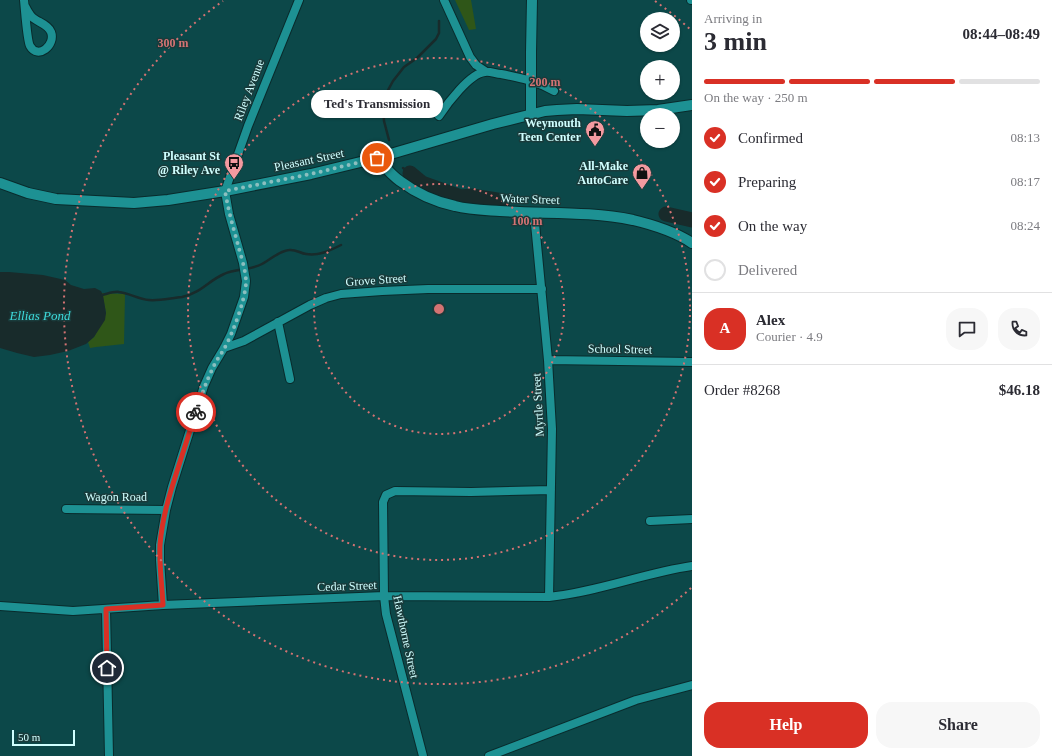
<!DOCTYPE html>
<meta charset="utf-8">
<style>
body{margin:0;font-family:Georgia,serif;background:#f7f7f7;color:#2b2b33;height:100vh;display:flex;flex-direction:column;font-size:15px;white-space:nowrap}
*{box-sizing:border-box;margin:0}
p{font-size:13px;color:#7c7c81}
.icon{flex:none;width:22px;height:22px;fill:none;stroke:currentColor;stroke-width:2;stroke-linecap:round;stroke-linejoin:round}
.map{position:relative;flex:1;overflow:hidden}
.details{display:flex;flex-direction:column;background:#fff;width:360px}
.details>*{flex:none}
.tools{position:absolute;left:640px;top:12px;display:grid;gap:8px}
.tools a{display:grid;place-items:center;width:40px;height:40px;border-radius:50%;background:#fff;box-shadow:0 1px 3px #0004;font-size:20px}
.scale{position:absolute;left:12px;bottom:10px;width:63px;box-sizing:border-box;padding-left:4px;border:2px solid #d0ffff;border-top:0;font-size:11px;line-height:14px;white-space:nowrap;color:#d0ffff;-webkit-text-stroke:3px #1a3b3b;paint-order:stroke}
.pin{position:absolute;display:grid;place-items:center;width:34px;height:34px;color:#fff;margin:-17px;border:2px solid #fff;border-radius:50%;box-shadow:0 1px 4px #0007}
.courier{position:absolute;display:grid;place-items:center;width:40px;height:40px;margin:-20px;border:3px solid #d93025;border-radius:50%;background:#fff;color:#222;box-shadow:0 1px 5px #0007}
.bubble{position:absolute;height:28px;border-radius:14px;background:#fff;box-shadow:0 1px 3px #0004;font-size:13px;font-weight:700;line-height:28px;text-align:center}
.head em{font-style:normal;font-weight:700}
.head div{display:flex;flex-direction:column-reverse}
.head{display:flex;align-items:center;justify-content:space-between;height:68px;padding:0 12px}
h1{font-size:26px;font-weight:700;line-height:30px}
.bar{display:grid;grid-template-columns:repeat(4,1fr);gap:6px 4px;align-content:center;height:48px;padding:0 12px}
.bar i{height:5px;border-radius:3px;background:#e1e1e2}
.bar .selected{background:#d93025}
.bar p{grid-column:span 4}
.line{display:flex;align-items:center;gap:10px;padding:0 12px;border-top:1px solid #e1e1e2}
.line div{flex:1}
.round{display:grid;place-items:center;flex:none;width:42px;height:42px;border-radius:16px;background:#f7f7f7}
ol{padding:0 12px;list-style:none}
li{display:flex;align-items:center;gap:12px;height:44px}
li p{margin-inline-start:auto}
li .icon{padding:4px;border-radius:50%;background:#d93025;color:#fff;stroke-width:4}
li:last-child{color:#7c7c81}
li i{width:22px;height:22px;border:2px solid #e1e1e2;border-radius:50%}
.cta{display:flex;gap:8px;margin-top:auto;padding:8px 12px}
.cta a{flex:1;height:46px;border-radius:16px;background:#d93025;color:#fff;font-size:16px;font-weight:700;line-height:46px;text-align:center}
.cta a+a{background:#f7f7f7;color:#2b2b33}
main{display:flex;flex:1;min-height:0}
.map>svg:first-child{display:block}
.green{fill:#2f5618}
.water{fill:#182b2b}
.lines{fill:none;stroke-linecap:round;stroke-linejoin:round}
.stream{stroke:#182b2b;stroke-width:2.5}
.river{stroke:#182b2b;stroke-width:15}
.street-casing{stroke:#092b2c;stroke-width:10}
.secondary-casing{stroke:#092b2c;stroke-width:12}
.street{stroke:#1d9193;stroke-width:8}
.secondary{stroke:#1d9193;stroke-width:10}
.done{stroke:#8bbfbf;stroke-width:4;stroke-dasharray:0 7.2}
.route{stroke:#d93025;stroke-width:5}
.ring{fill:none;stroke:#d47373;stroke-width:2;stroke-dasharray:2 4}
.labels{text-anchor:middle;dominant-baseline:central;stroke-width:3;stroke-linejoin:round;paint-order:stroke}
.street-label{font-size:12px;fill:#d0ffff;stroke:#1a3b3b}
.poi-label{font-size:12px;font-weight:bold;fill:#d0ffff;stroke:#1a3b3b;text-anchor:end}
.water-label{font-size:13px;font-style:italic;fill:#3edbdc;stroke:#1a3b3b}
.centre{fill:#d47373;stroke:#1a3b3b;stroke-width:2}
.ring-label{font-size:12px;text-anchor:middle;font-weight:bold;fill:#d47373;stroke:#1a3b3b;stroke-width:3;stroke-linejoin:round;paint-order:stroke}
</style>
<main>
<div class="map">
<svg width="692" height="756" viewBox="0 0 692 756">
<rect width="100%" height="100%" fill="#0c4849"/>
<!-- green -->
<path class="green" d="M 455,0 L 471,0 L 476,29 L 469,30 Z
M 102,293 L 125,294 L 124,344 L 96,347 L 90,348 L 88,342 L 94,337 L 106,313 Z"/>
<!-- water -->
<path class="water" d="M 0,272 L 9,272 L 43,275 L 65,280 L 71,285 L 84,289 L 95,288 L 101,291 L 103,295 L 106,313 L 105,320 L 94,337 L 86,344 L 68,351 L 50,355 L 34,357 L 17,353 L 0,348 Z"/>
<g class="lines">
<!-- stream -->
<path class="stream" d="M 389,140 L 384,121 L 383,106 L 387,92 L 393,81 L 404,67 L 417,58 L 436,39 L 439,33 L 439,21
M 403,168 L 410,173 L 408,175
M 102,295 C 107,294 114,291 119,292 C 129,293 138,299 149,300 C 159,301 171,298 182,297 C 201,293 208,281 224,274 C 236,268 249,271 262,264 C 270,260 279,251 289,250 C 295,249 300,253 306,254 C 319,256 329,251 341,245"/>
<!-- river -->
<path class="river" d="M 410,173 L 422,183 L 461,197 L 472,196 L 503,201
M 666,214 L 692,220"/>
<!-- street casing -->
<g class="street-casing">
<path id="street" d="M 24,0 C 25,9 27,41 30,46 C 38,60 56,45 51,32 C 48,24 37,22 32,17 C 29,14 27,10 25,6
M 444,0 L 470,57 L 476,65 L 485,71
M 691,0 L 692,0
M 439,116 C 447,104 470,73 485,72 C 490,71 496,74 501,74 C 521,78 536,81 554,91
M 534,213 L 548,360 L 552,429 L 549,597
M 278,322 L 290,379
M 224,348 L 244,341 L 310,305 L 326,298 L 341,294 L 382,291 L 428,289 L 542,289
M 548,360 L 692,362
M 66,509 L 166,510
M 650,521 L 692,519
M 163,605 L 160,560 L 160,545 L 166,510 L 172,487 L 204,386 L 212,368 L 224,348 L 231,334 L 244,297 L 246,281 L 243,263 L 229,214 L 225,191 L 248,126 L 299,0
M 0,606 L 73,611 L 163,605 L 384,596 L 549,597 C 598,592 644,573 692,566
M 106,609 L 109,756
M 423,756 L 386,614 L 384,596 L 383,502 L 386,495 L 395,491 L 471,492 L 551,490
M 489,756 L 636,700 L 692,685"/>
</g>
<!-- secondary casing -->
<g class="secondary-casing">
<path id="secondary" d="M 531,114 L 531,52 L 532,0
M 377,158 C 384,166 391,175 400,181 C 416,193 436,202 455,206 C 470,210 485,210 500,211 C 545,214 589,211 633,220 C 654,225 674,231 692,243
M 0,183 L 28,193 L 56,199 L 134,203 L 168,200 L 225,191 L 311,174 L 377,158 L 493,124 L 545,111 L 557,110 L 577,109 L 627,111 L 658,110 L 692,105"/>
</g>
<!-- street -->
<use href="#street" class="street"/>
<!-- secondary -->
<use href="#secondary" class="secondary"/>
</g>
<g class="lines">
<!-- done -->
<path class="done" d="M 196,412 C 201,398 205,384 212,370 C 215,362 220,356 224,349 C 233,333 245,300 246,283 C 246,269 240,254 237,241 C 232,224 228,208 225,191 L 311,174 L 377,158"/>
<!-- route -->
<path class="route" d="M 107,668 L 106,609 L 163,605 C 162,585 159,565 160,545 C 162,518 170,493 178,468 C 184,449 190,431 196,412"/>
</g>
<!-- distance rings -->
<g class="ring">
<circle cx="439" cy="309" r="125"/>
<circle cx="439" cy="309" r="251"/>
<path d="M691 588A376 376 0 1 1 223 1M655 1A376 376 0 0 1 691 30"/>
</g>
<!-- icons -->
<defs>
<g id="civic-pin" transform="scale(1)"><path d="M0 17L-7.5 6A9.5 9.5 0 1 1 7.5 6Z" fill="#f49aa0" stroke="#1a3b3b"/><path d="M-.6-6.5H3V-4.5H.6V-3L4-1V1h2V6H-6V1h2V-1L-.6-3ZM-1.2 2.5V6h2.4V2.5Z" fill="#111"/></g>
<g id="bus-pin" transform="scale(1)"><path d="M0 17L-7.5 6A9.5 9.5 0 1 1 7.5 6Z" fill="#f49aa0" stroke="#1a3b3b"/><path d="M-5-6H5V4H4V6H2V4H-2V6H-4V4H-5ZM-3.5-4V0h7V-4ZM-3.5 1.2v1.5H-2V1.2ZM2 1.2v1.5H3.5V1.2Z" fill="#111"/></g>
<g id="shop-pin" transform="scale(1)"><path d="M0 17L-7.5 6A9.5 9.5 0 1 1 7.5 6Z" fill="#f49aa0" stroke="#1a3b3b"/><path d="M-5-2.5h2.3a2.7 3.5 0 0 1 5.4 0H5L5.5 6h-11ZM-1.5-2.5h3a1.5 2.3 0 0 0-3 0Z" fill="#111"/></g>
</defs>
<g fill-rule="evenodd">
<use href="#civic-pin" x="595" y="130"/>
<use href="#bus-pin" x="234" y="163"/>
<use href="#shop-pin" x="642" y="173"/>
</g>
<g class="labels">
<!-- street labels -->
<g class="street-label">
<text transform="translate(249 90) rotate(-69)">Riley Avenue</text>
<text transform="translate(309 160) rotate(-12)">Pleasant Street</text>
<text transform="translate(530 199) rotate(2)">Water Street</text>
<text transform="translate(376 280) rotate(-4)">Grove Street</text>
<text transform="translate(620 349) rotate(1)">School Street</text>
<text transform="translate(538 405) rotate(-93)">Myrtle Street</text>
<text x="116" y="497">Wagon Road</text>
<text transform="translate(347 586) rotate(-2)">Cedar Street</text>
<text transform="translate(406 637) rotate(78)">Hawthorne Street</text>
</g>
<!-- poi labels -->
<g class="poi-label">
<text x="581" y="123">Weymouth<tspan x="581" dy="14">Teen Center</tspan></text>
<text x="220" y="156">Pleasant St<tspan x="220" dy="14">@ Riley Ave</tspan></text>
<text x="628" y="166">All-Make<tspan x="628" dy="14">AutoCare</tspan></text>
</g>
<!-- water labels -->
<g class="water-label">
<text x="40" y="315">Ellias Pond</text>
</g>
</g>
<circle cx="439" cy="309" r="6" class="centre"/>
<g class="ring-label">
<text x="173" y="47">300 m</text>
<text x="545" y="86">200 m</text>
<text x="527" y="225">100 m</text>
</g>
</svg>
<div class="tools">
<a><svg class="icon" aria-label="layers" viewBox="0 0 24 24"><path d="M12 4l9 5-9 5-9-5zM3 14l9 5 9-5"/></svg></a>
<a>+</a>
<a>−</a>
</div>
<div class="scale">50 m</div>
<div class="pin" style="left:377px;top:158px;background:#ea580c"><svg class="icon" aria-label="bag" viewBox="0 0 24 24"><path d="M5 8h14l-1 12H6zM9 8a3 3 0 0 1 6 0"/></svg></div>
<div class="pin" style="left:107px;top:668px;background:#1f2937"><svg class="icon" aria-label="home" viewBox="0 0 24 24"><path d="M3 11l9-7 9 7M6 9v11h12V9"/></svg></div>
<div class="courier" style="left:196px;top:412px"><svg class="icon" aria-label="bike" viewBox="0 0 24 24"><circle cx="6" cy="16" r="4"/><circle cx="18" cy="16" r="4"/><path d="M6 16l4-8h5l3 8M10 8l3 8H6M13 5h3"/></svg></div>
<div class="bubble" style="left:311px;top:90px;width:132px">Ted's Transmission</div>
</div>
<section class="details">
<div class="head"><div><h1>3 min</h1><p>Arriving in</p></div><em>08:44–08:49</em></div>
<div class="bar"><i class="selected"></i><i class="selected"></i><i class="selected"></i><i></i><p>On the way · 250 m</p></div>
<ol>
<li><svg class="icon" aria-label="check" viewBox="0 0 24 24"><path d="M5 12l5 5 9-10"/></svg>Confirmed<p>08:13</p></li>
<li><svg class="icon" aria-label="check" viewBox="0 0 24 24"><path d="M5 12l5 5 9-10"/></svg>Preparing<p>08:17</p></li>
<li><svg class="icon" aria-label="check" viewBox="0 0 24 24"><path d="M5 12l5 5 9-10"/></svg>On the way<p>08:24</p></li>
<li><i></i>Delivered</li>
</ol>
<div class="line" style="height:72px"><b class="round" style="background:#d93025;color:#fff">A</b><div><b>Alex</b><p>Courier · 4.9</p></div><a class="round"><svg class="icon" aria-label="chat" viewBox="0 0 24 24"><path d="M4 5h16v11H9l-5 4z"/></svg></a><a class="round"><svg class="icon" aria-label="phone" viewBox="0 0 24 24"><path d="M5 4h4l2 5-3 2q2 4 5 5l2-3 5 2v4C11 20 4 13 5 4z"/></svg></a></div>
<div class="line" style="height:52px"><div>Order #8268</div><b>$46.18</b></div>
<div class="cta"><a>Help</a><a>Share</a></div>
</section>
</main>
